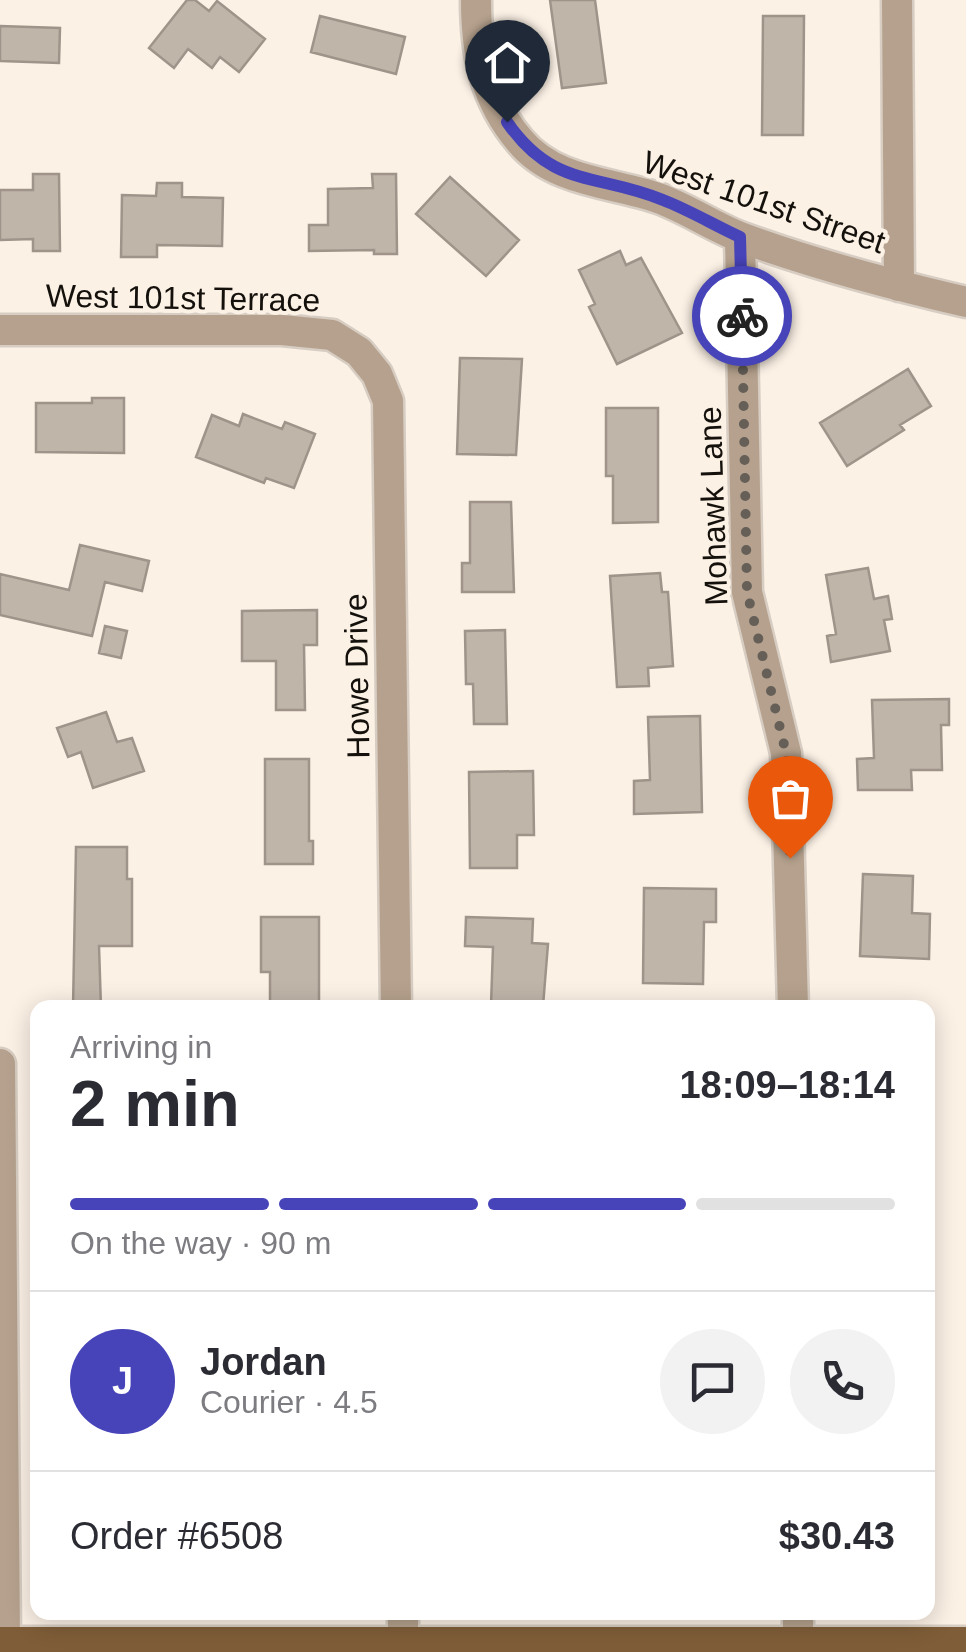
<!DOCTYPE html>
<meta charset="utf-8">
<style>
body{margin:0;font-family:Helvetica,sans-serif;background:#f2f2f3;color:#2b2b33;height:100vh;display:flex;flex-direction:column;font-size:38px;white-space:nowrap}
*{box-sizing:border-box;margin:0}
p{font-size:32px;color:#7c7c81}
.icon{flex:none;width:55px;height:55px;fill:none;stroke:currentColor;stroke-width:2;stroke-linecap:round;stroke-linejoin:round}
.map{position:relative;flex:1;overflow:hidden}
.panel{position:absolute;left:30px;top:1000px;width:905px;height:620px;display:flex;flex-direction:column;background:#fff;border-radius:20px;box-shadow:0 5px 25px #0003}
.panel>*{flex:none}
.pin{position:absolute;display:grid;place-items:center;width:85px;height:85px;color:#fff;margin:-102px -42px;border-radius:50% 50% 50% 0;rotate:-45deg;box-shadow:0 0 10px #0007}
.pin .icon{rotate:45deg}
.courier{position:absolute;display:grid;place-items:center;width:100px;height:100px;margin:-50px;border:8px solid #4743b9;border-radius:50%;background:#fff;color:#222;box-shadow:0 2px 12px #0007}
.head em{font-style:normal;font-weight:600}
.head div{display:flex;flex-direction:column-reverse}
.head{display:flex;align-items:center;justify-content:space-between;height:170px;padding:0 40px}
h1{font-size:65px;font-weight:600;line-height:75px}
.bar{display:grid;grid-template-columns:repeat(4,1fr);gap:15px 10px;align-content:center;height:120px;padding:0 40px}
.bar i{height:12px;border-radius:8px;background:#e1e1e2}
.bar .selected{background:#4743b9}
.bar p{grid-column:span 4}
.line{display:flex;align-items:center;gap:25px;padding:0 40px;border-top:2px solid #e1e1e2}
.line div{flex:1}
.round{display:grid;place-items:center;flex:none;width:105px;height:105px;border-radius:52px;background:#f2f2f3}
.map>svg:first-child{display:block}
.building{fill:#c0b5a9;stroke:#9f9489;stroke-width:2.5}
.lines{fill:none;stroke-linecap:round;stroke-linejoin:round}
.minor-casing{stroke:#d7cdc2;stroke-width:35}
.major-casing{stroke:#d7cdc2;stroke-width:35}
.minor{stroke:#b5a18d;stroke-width:30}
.major{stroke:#7f5d38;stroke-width:30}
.done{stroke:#655f58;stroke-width:10;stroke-dasharray:0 18}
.route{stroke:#4743b9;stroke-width:12}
.labels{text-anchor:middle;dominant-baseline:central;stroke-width:8;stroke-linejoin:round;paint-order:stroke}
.street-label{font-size:32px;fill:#14100c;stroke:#fcf1e5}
</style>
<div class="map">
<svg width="966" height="1652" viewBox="0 0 966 1652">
<rect width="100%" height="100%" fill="#fcf1e5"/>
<!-- building -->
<path class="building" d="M 187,0 L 195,0 L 209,11 L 217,1 L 265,39 L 239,72 L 220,57 L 212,68 L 188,49 L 174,68 L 149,48 Z
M 550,0 L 595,0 L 606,83 L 562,88 Z
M 320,16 L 405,37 L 396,74 L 311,52 Z
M 763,16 L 804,16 L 803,135 L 762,135 Z
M 0,26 L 60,28 L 59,63 L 0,61 Z
M 33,174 L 59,174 L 60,251 L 33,251 L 33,239 L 0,240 L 0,190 L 33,190 Z
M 372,174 L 396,174 L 397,254 L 374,254 L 374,250 L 309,251 L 309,225 L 328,225 L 328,189 L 373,188 Z
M 450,177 L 519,240 L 486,276 L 416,214 Z
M 157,183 L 182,183 L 182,197 L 223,198 L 222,246 L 157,245 L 157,257 L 121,257 L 122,195 L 156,196 Z
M 620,251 L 626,265 L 641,258 L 682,333 L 617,364 L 589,307 L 595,304 L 579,270 Z
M 460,358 L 522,359 L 516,455 L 457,454 Z
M 908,369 L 931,406 L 900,425 L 904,430 L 847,466 L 820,423 Z
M 92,398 L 124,398 L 124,453 L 36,452 L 36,403 L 92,403 Z
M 606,408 L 658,408 L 658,522 L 613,523 L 613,476 L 606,476 Z
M 243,414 L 282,429 L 285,422 L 315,434 L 294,488 L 266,478 L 264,483 L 196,457 L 212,415 L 239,426 Z
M 470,502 L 511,502 L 514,592 L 462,592 L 462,563 L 470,563 Z
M 80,545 L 149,561 L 142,591 L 105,582 L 92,636 L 0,615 L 0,574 L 69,590 Z
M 868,568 L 874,599 L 888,596 L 892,619 L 884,620 L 890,651 L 831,662 L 827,636 L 836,634 L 826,575 Z
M 660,573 L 662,592 L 668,592 L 673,666 L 648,668 L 649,686 L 617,687 L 610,576 Z
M 317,610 L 317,645 L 304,645 L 305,710 L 276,710 L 276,661 L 242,661 L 242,611 Z
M 105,626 L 127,631 L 121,658 L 99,653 Z
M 505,630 L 507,724 L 474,724 L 473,684 L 466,684 L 465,631 Z
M 949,699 L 949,725 L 941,725 L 942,770 L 911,770 L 912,790 L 858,790 L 857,759 L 874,758 L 872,700 Z
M 106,712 L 117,742 L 132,738 L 144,771 L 93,788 L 81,752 L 68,757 L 57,728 Z
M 700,716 L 702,812 L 634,814 L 634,781 L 650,780 L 648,717 Z
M 265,759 L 309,759 L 309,841 L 313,841 L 313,864 L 265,864 Z
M 533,771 L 534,835 L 517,835 L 517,868 L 470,868 L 469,772 Z
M 76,847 L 127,847 L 127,879 L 132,879 L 132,946 L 99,946 L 101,1008 L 73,1008 Z
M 863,874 L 913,876 L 912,913 L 930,914 L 929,959 L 860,956 Z
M 644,888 L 716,889 L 716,922 L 704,922 L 703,984 L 643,983 Z
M 261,917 L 319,917 L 319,1005 L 270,1005 L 270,972 L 261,972 Z
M 466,917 L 533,919 L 532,943 L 548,944 L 543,1006 L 491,1005 L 493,947 L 465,946 Z"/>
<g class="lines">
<!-- minor casing -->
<g class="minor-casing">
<path id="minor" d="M 476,0 C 476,53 485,100 520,141 C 554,182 611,182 658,198 C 686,208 712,226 740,237 C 810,263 893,285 966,302
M 897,0 L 899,286
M 740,237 L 747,592 L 786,753 L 793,1008
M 0,330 L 282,330 L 332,335 L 359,352 L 377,374 L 388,401 L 396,1008
M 0,1064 L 5,1642
M 403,1612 L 403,1641
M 798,1612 L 798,1641"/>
</g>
<!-- major casing -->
<g class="major-casing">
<path id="major" d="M 0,1642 L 966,1642"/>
</g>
<!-- minor -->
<use href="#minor" class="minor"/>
<!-- major -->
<use href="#major" class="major"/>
</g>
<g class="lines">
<!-- done -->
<path class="done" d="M 742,316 L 747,592 L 786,753 L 790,858"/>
<!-- route -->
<path class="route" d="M 507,122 C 553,189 598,173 663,200 C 689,210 714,225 740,237 L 742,316"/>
</g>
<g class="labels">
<!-- street labels -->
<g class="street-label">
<text transform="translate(764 202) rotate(19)">West 101st Street</text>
<text transform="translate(183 298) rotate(1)">West 101st Terrace</text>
<text transform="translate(713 506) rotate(-92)">Mohawk Lane</text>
<text transform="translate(357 676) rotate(-91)">Howe Drive</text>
</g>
</g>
</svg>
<div class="pin" style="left:790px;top:858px;background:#ea580c"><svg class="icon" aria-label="bag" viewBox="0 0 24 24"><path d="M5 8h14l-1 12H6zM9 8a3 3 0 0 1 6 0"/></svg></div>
<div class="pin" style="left:507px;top:122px;background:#1f2937"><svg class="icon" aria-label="home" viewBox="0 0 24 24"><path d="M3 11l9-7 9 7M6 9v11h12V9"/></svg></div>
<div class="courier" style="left:742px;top:316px"><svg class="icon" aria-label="bike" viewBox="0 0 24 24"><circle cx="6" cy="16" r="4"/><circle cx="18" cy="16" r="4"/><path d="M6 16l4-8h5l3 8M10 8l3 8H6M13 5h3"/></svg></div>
<section class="panel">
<div class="head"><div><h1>2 min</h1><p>Arriving in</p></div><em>18:09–18:14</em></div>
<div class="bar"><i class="selected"></i><i class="selected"></i><i class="selected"></i><i></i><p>On the way · 90 m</p></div>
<div class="line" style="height:180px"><b class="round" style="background:#4743b9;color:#fff">J</b><div><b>Jordan</b><p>Courier · 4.5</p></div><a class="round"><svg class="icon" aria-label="chat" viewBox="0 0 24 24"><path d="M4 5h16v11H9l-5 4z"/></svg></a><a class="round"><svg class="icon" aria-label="phone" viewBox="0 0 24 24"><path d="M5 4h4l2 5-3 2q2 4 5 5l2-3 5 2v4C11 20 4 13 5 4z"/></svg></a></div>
<div class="line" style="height:130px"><div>Order #6508</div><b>$30.43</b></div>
</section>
</div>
